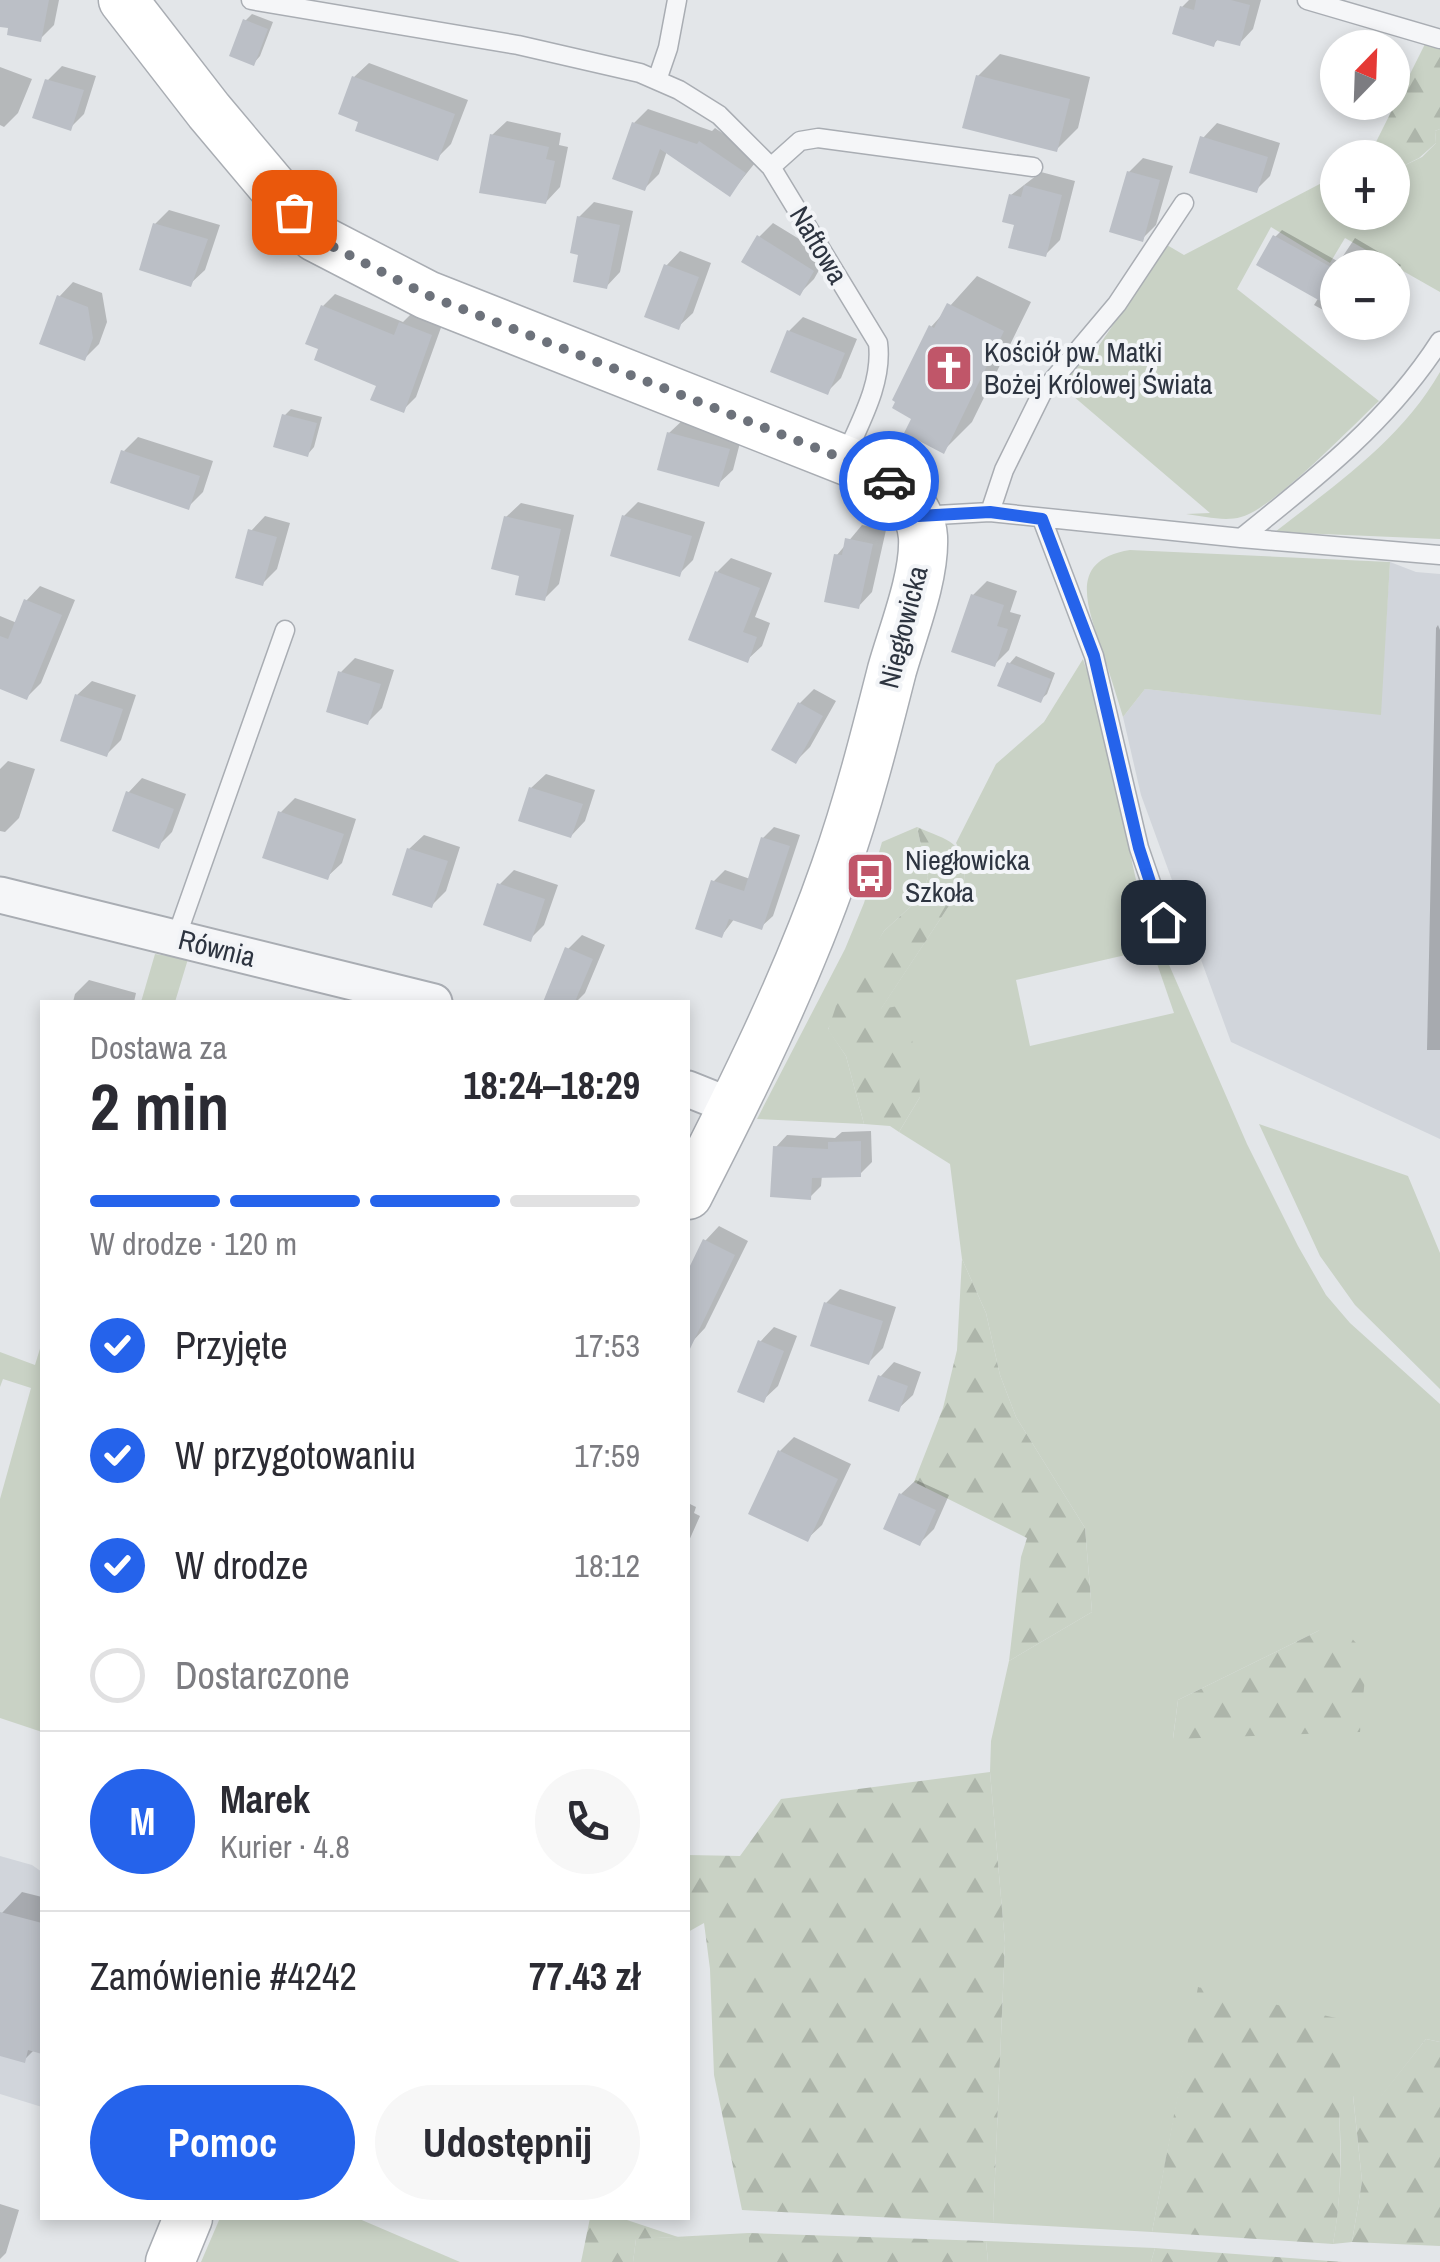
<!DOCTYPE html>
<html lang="pl">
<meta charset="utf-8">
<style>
body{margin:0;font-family:"Archivo Narrow",sans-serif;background:#f7f7f7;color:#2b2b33;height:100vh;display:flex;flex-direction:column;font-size:38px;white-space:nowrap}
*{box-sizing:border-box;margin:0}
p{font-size:32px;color:#7c7c81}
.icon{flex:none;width:55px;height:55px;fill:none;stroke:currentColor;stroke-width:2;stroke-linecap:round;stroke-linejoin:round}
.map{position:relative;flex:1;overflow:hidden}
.details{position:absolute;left:40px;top:1000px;width:650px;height:1220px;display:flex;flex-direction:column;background:#fff;border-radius:0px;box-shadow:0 5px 15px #0003}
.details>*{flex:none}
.needle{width:65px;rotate:23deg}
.buttons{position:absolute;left:1320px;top:30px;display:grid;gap:20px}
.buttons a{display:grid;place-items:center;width:90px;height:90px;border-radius:50%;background:#fff;box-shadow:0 5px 15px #0003;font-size:50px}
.pin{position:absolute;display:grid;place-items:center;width:85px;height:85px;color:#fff;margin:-42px;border-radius:20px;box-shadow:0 5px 15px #0006}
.courier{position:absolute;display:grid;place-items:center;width:100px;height:100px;margin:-50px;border:8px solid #2563eb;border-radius:50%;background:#fff;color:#222;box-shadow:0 2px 12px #0007}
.headline em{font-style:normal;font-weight:700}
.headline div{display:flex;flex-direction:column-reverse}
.headline{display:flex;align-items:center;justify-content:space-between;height:170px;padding:0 50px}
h1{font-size:65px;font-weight:700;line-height:75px}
.bar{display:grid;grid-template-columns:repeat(4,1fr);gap:15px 10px;align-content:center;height:120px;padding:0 50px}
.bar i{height:12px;border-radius:8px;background:#e1e1e2}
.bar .active{background:#2563eb}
.bar p{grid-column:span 4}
.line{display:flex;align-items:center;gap:25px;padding:0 50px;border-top:2px solid #e1e1e2}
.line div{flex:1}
.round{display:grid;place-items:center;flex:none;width:105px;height:105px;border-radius:52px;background:#f7f7f7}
ol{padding:0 50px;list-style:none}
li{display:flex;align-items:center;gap:30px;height:110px}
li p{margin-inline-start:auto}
li .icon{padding:10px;border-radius:50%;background:#2563eb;color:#fff;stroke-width:4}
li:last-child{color:#7c7c81}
li i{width:55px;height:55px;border:5px solid #e1e1e2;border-radius:50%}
.primary-button{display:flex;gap:20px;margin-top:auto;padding:20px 50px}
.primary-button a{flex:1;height:115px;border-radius:60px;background:#2563eb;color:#fff;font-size:40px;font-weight:700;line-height:115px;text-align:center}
.primary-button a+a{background:#f7f7f7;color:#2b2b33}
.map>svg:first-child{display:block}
.built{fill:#d1d5db}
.green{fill:#c9d2c5;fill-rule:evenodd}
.forest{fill:url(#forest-firs)}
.shadow{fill:#0003}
.building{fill:#bbbfc6}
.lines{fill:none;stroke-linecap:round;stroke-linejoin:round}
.lane-casing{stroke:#a9adb3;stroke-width:21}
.street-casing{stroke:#a9adb3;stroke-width:39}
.secondary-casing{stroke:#a9adb3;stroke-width:51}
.lane{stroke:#f5f6f8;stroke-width:18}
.street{stroke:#f5f6f8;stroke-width:35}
.secondary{stroke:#fff;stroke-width:48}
.done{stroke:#6d727b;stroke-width:10;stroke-dasharray:0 18}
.route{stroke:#2563eb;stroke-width:12}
.labels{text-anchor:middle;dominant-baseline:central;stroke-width:8;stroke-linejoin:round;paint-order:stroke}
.street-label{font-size:28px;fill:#2d3440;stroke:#f2f4f7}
.poi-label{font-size:28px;fill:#2d3440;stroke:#f2f4f7;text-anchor:start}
</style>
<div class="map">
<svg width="1440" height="2262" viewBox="0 0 1440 2262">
<defs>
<pattern id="forest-firs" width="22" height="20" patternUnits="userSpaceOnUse" patternTransform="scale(2.5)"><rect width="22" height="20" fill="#c9d2c5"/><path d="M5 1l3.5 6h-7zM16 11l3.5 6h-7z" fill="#adb5aa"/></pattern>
</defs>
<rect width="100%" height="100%" fill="#e3e6e9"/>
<!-- built -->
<path class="built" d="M 1390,562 L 1416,572 L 1440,574 L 1440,1139 L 1231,1042 L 1141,795 L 1123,717 L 1145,689 L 1380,714 Z
M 0,1856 L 32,1865 L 42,1872 L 42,2107 L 0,2094 Z"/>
<!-- green -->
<path class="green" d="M 1440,129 L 1440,292 L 1345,238 L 1330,263 L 1271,227 L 1237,289 L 1379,401 C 1351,427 1273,509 1241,517 C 1224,522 1204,516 1186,514 L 1210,513 L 1059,384 L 1096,350 L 1167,245 L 1184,255 L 1337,175 L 1338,212 L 1392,212 L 1393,171 L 1422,157 L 1436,143 L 1435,131 Z
M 1440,372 L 1440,539 L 1275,532 C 1335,485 1401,440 1440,372 Z
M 1130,550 L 1390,562 L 1381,715 L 1145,689 L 1123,717 C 1116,694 1109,671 1101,648 C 1087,604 1068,560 1130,550 Z
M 1083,659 L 1096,699 L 1140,898 L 1247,1144 L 1298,1246 L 1326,1295 L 1350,1323 L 1440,1404 L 1440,2042 L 1426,2039 L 1377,2102 L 1353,2096 L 1362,2181 L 1352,2242 L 1333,2244 C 1342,2193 1342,2146 1338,2095 L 1199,1987 L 1152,2232 L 993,2223 L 1005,1943 L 990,1772 L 991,1741 L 1009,1661 L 1092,1612 L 1085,1528 L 1016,1417 L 1000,1375 L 986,1313 L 962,1259 L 950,1164 L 899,1132 L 920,1097 L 880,1010 L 964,883 L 965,860 L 956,843 L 996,764 L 1044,722 ZM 1152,949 L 1174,1013 L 1030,1046 L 1016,980 ZM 1320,1630 L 1173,1739 L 1173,1738 L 1178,1700 Z
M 917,827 L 928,877 L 922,896 L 884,931 L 828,1029 L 846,1056 L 864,1124 L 757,1119 L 845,949 L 864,903 L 882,842 Z
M 155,954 L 188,959 L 175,1002 L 141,1002 Z
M 1259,1124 L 1408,1176 L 1440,1253 L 1440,1389 L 1355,1305 L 1320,1256 Z
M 42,1342 L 42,1732 L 0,1718 L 0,1499 L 31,1388 L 3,1379 L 0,1387 L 0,1352 L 35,1365 Z
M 220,2218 L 357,2218 L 460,2262 L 201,2262 Z
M 749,2233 L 749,2262 L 633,2262 L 636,2239 Z
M 986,2241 L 1155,2248 L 1151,2262 L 988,2262 Z"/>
<!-- forest -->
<path class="forest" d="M 1426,42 L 1440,45 L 1440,129 L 1435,131 L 1436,143 L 1419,158 L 1393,171 L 1392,158 L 1368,158 Z
M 917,827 C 951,842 966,841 964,883 L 881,1009 L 904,1005 L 919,1071 L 920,1097 L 899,1132 L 890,1126 L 864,1124 L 846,1056 L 828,1030 L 836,1006 L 884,931 L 922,896 L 928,877 Z
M 962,1259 L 986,1313 L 1000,1375 L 1016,1417 L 1085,1528 L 1092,1612 L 1009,1661 L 1021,1557 L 1027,1538 L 914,1482 L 943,1408 L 957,1350 Z
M 1320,1630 L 1345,1631 L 1367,1655 L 1360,1732 L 1173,1739 L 1178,1700 Z
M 990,1772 L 1005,1943 L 993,2223 L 742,2210 L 714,2075 L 710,1969 L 704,1923 L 688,1932 L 688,1855 L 740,1856 L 781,1799 Z
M 1198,1987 L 1345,2020 C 1343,2046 1338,2072 1339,2097 C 1340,2151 1343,2190 1333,2244 L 1152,2232 Z
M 1426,2039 L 1440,2042 L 1440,2246 L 1352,2242 L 1362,2181 L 1353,2095 L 1377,2101 Z
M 590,2218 L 624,2219 L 678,2237 L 636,2239 L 633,2262 L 581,2262 Z
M 749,2233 L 986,2241 L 988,2262 L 749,2262 Z
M 1155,2248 L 1343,2262 L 1345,2262 L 1151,2262 Z"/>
<!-- shadow -->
<path class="shadow" d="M 0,0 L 59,0 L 54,25 L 40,39 L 0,24 Z
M 1189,0 L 1261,0 L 1253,29 L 1239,44 L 1219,38 L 1214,44 L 1182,7 Z
M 252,14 L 273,22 L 260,56 L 254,63 L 245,21 Z
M 1000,54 L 1090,77 L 1078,128 L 1056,150 L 978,76 Z
M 369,63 L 468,100 L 451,144 L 437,158 L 361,120 L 354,77 Z
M 62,66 L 96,76 L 84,114 L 70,128 L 48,80 Z
M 0,67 L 32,79 L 18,113 L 4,127 L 0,125 Z
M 648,109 L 712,131 L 715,128 L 759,158 L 730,194 L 667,151 L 659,174 L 645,188 L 634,123 Z
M 507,121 L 561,133 L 559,145 L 568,147 L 560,187 L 546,202 L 492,135 Z
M 1217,123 L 1280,143 L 1270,176 L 1256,190 L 1203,138 Z
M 1143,158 L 1173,166 L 1156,225 L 1142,239 L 1129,172 Z
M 1041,172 L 1075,181 L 1060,240 L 1046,254 L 1017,223 L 1011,195 Z
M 594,202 L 633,211 L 620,272 L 606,287 L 579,217 Z
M 169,210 L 220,225 L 205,270 L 190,284 L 155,224 Z
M 773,223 L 827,256 L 814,279 L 800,293 L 759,237 Z
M 1282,230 L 1339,262 L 1355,238 L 1401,265 L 1392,280 L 1392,268 L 1338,268 L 1338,318 L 1314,305 L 1319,297 L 1275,237 Z
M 680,251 L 711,263 L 693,313 L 678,327 L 666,266 Z
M 977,276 L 1031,302 L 972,422 L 943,451 L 898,401 L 931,327 Z
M 73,282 L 102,293 L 107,322 L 99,344 L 85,358 L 59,297 Z
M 335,294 L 403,322 L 414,311 L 443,322 L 416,397 L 403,410 L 379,385 L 323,306 Z
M 803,317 L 857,339 L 841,378 L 827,392 L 789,331 Z
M 1345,322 L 1368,322 L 1360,331 Z
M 291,409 L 322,417 L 314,447 L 308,454 L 285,415 Z
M 684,419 L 742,435 L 733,470 L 718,484 L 669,433 Z
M 138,437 L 213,461 L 203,492 L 188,507 L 124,451 Z
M 638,502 L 705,522 L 693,560 L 679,574 L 624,516 Z
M 521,503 L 574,515 L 559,584 L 544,599 L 522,574 L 506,517 Z
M 265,516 L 290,523 L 277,569 L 262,584 L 251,531 Z
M 862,525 L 886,530 L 872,592 L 858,607 L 837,555 Z
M 731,558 L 772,573 L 755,617 L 770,623 L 762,646 L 747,660 L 717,572 Z
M 987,581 L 1017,591 L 1010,612 L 1021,615 L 1009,650 L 995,664 L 973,595 Z
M 40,586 L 75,600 L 41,683 L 27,697 L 0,686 L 0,616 L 17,623 L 26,601 Z
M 1438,625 L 1440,630 L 1440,1050 L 1427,1050 L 1436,628 Z
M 1016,656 L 1055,673 L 1047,694 L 1040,700 L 1001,685 L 1010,663 Z
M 355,658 L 394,670 L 382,708 L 368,722 L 341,672 Z
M 92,681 L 136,695 L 121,740 L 107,754 L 77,695 Z
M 814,689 L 836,701 L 810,747 L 796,761 L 775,749 L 800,703 Z
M 8,761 L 35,769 L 19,818 L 5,832 L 0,831 L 0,769 Z
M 546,774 L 595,790 L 585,821 L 571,836 L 531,788 Z
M 142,778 L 186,794 L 172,832 L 158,846 L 128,793 Z
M 295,798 L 356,819 L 342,863 L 327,877 L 280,813 Z
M 774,827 L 800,835 L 773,916 L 761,927 L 735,918 L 722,935 L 714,881 L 725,870 L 750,879 L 763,838 Z
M 424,835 L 460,847 L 446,891 L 432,905 L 409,849 Z
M 514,870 L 558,885 L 544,925 L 530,939 L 500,884 Z
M 582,935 L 605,945 L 585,993 L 576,1002 L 559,1002 L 547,998 L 568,949 Z
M 89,980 L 136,993 L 134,1002 L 73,1002 L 75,994 Z
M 871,1131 L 872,1162 L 860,1174 L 822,1175 L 821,1186 L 810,1197 L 776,1147 L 787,1135 L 835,1138 L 842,1132 Z
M 719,1226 L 748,1241 L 705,1328 L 691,1343 L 688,1341 L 688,1276 L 705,1241 Z
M 840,1289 L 896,1307 L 883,1348 L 868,1363 L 826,1303 Z
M 774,1327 L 797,1336 L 778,1386 L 763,1400 L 760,1342 Z
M 894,1362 L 921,1372 L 913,1395 L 898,1409 L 880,1377 Z
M 794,1437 L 851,1464 L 822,1525 L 807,1539 L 780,1451 Z
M 916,1480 L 949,1495 L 934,1529 L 920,1543 L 901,1494 Z
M 688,1503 L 696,1507 L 694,1513 L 700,1516 L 688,1543 Z
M 22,1892 L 42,1897 L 42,2051 L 35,2049 L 24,2060 L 0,2054 L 0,1919 L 2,1913 Z
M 0,2204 L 19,2210 L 6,2253 L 0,2259 Z"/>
<!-- building -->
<path class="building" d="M 0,0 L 49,0 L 41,42 L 7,35 L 8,28 L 0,27 Z
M 1196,0 L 1231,0 L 1250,5 L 1240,46 L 1216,40 L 1214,47 L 1172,34 L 1180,6 L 1194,10 Z
M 243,19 L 268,29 L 254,66 L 229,56 Z
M 976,75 L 1070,99 L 1057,152 L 962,128 Z
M 352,76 L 455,114 L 438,161 L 355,131 L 358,122 L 338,114 Z
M 45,79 L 84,90 L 71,131 L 32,118 Z
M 632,122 L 697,144 L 699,141 L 746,173 L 730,197 L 660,149 L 645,191 L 612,179 Z
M 490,134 L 549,147 L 546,159 L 555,161 L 546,204 L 479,193 Z
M 1200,136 L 1268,157 L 1257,193 L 1189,173 Z
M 1127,171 L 1160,180 L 1143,242 L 1109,232 Z
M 1024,185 L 1062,195 L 1046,257 L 1008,248 L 1014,225 L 1002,222 L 1009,194 L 1021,197 Z
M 577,216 L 620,225 L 607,289 L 573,282 L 578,255 L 570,253 Z
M 153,223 L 208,239 L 191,287 L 139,270 Z
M 757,235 L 814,271 L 800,296 L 741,262 Z
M 1273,235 L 1338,271 L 1338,311 L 1256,265 Z
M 664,264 L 699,277 L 679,330 L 644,317 Z
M 57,295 L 88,307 L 93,338 L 85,361 L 39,344 Z
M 947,303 L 1004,331 L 944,454 L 904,433 L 911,419 L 892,408 L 895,402 L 892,400 L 929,325 L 934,328 Z
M 321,305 L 394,335 L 399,322 L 432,335 L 404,413 L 370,400 L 376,386 L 314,360 L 318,349 L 305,344 Z
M 787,330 L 845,353 L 828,395 L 770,372 Z
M 282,414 L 317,423 L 308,457 L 273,447 Z
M 667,432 L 730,449 L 719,487 L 657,470 Z
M 121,450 L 200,476 L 189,510 L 110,483 Z
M 622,515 L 692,536 L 680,577 L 610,556 Z
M 504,516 L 561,529 L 545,601 L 515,595 L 519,576 L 491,569 Z
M 248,529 L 277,537 L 263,586 L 235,578 Z
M 845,538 L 873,544 L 859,609 L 824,602 L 834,554 L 842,555 Z
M 715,571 L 760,588 L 743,632 L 757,637 L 748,663 L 688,640 Z
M 971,594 L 1004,605 L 997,626 L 1008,629 L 995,667 L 951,652 Z
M 24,599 L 62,615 L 27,700 L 0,689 L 0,636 L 8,639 Z
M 1007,662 L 1051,679 L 1041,703 L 997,686 Z
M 338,671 L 381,684 L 368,725 L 326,712 Z
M 75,694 L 123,709 L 107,757 L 60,741 Z
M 798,702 L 823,716 L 796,764 L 771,750 Z
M 529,787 L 583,804 L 571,838 L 518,821 Z
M 126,791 L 174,809 L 159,849 L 112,831 Z
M 278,811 L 344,834 L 328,880 L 262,858 Z
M 761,837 L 790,846 L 762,930 L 729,919 L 722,938 L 695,929 L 711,880 L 744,891 Z
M 407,848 L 448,861 L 432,908 L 392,895 Z
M 497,883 L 545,899 L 531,942 L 483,925 Z
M 565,947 L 593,959 L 579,992 L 575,1002 L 543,1002 Z
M 861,1141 L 861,1177 L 812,1178 L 811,1200 L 770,1197 L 773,1146 L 828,1149 L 828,1142 Z
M 703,1239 L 735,1255 L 688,1353 L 688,1270 Z
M 824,1302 L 883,1321 L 869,1365 L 810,1346 Z
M 758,1340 L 784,1351 L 764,1403 L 737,1392 Z
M 878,1375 L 908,1386 L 899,1412 L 868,1401 Z
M 778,1450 L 838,1479 L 808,1542 L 748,1514 Z
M 899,1493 L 936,1510 L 920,1546 L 883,1529 Z
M 0,1912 L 42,1923 L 42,2054 L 28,2050 L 25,2063 L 0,2056 Z"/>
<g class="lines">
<!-- lane casing -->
<g class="lane-casing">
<path id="lane" d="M 251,0 L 518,45 L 640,73 L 679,90 L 719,115 L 771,167 L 878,343 C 883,383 860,422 844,459
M 1307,0 L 1440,39
M 657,80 L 668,48 L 677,0
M 771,167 L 800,141 L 818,138 L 1033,167
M 990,512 L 1004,470 L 1042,393 L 1117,304 L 1184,203
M 919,516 L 990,512 L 1241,538 C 1315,479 1388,422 1440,341
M 1042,519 L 1094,656 L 1139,848 L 1171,941
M 1241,538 L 1440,555
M 176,938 L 285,630"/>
</g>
<!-- street casing -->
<g class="street-casing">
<path id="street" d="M 0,895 L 434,1002
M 688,1089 L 733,1107"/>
</g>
<!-- secondary casing -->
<g class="secondary-casing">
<path id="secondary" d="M 123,0 L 209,111 L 315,237 L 427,295 L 875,472 C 898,487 921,507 923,537 C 925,577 903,631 892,670 C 875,737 858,804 835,869 C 796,981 742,1090 688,1195
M 170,2262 L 188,2218"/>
</g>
<!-- lane -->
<use href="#lane" class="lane"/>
<!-- street -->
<use href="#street" class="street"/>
<!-- secondary -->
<use href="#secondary" class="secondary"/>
</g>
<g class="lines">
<!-- done -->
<path class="done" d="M 294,212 L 314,237 L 427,295 L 844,459 L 889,481"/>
<!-- route -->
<path class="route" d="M 889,481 L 907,498 L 918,516 L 990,512 L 1042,519 L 1094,656 L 1139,848 L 1163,922"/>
</g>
<!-- icons -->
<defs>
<g id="church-square" transform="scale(2.5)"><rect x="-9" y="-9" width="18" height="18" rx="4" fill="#c05669" stroke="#f2f4f7"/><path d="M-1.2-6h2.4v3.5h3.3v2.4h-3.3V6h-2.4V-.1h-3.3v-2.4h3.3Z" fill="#fff"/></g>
<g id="bus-square" transform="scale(2.5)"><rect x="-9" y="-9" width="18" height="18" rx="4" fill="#c05669" stroke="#f2f4f7"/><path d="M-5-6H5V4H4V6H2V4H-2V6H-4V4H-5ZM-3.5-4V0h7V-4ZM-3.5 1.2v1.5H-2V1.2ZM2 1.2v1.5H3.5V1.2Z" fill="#fff"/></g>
</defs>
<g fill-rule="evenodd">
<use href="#church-square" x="949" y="368"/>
<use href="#bus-square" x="870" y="876"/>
</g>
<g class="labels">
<!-- street labels -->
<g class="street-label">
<text transform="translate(819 245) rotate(59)">Naftowa</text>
<text transform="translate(903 627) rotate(-76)">Niegłowicka</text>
<text transform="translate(217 948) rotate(14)">Równia</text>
</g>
<!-- poi labels -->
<g class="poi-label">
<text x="984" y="352">Kościół pw. Matki<tspan x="984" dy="32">Bożej Królowej Świata</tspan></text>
<text x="905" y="860">Niegłowicka<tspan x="905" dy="32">Szkoła</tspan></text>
</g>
</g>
</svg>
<div class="buttons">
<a><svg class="needle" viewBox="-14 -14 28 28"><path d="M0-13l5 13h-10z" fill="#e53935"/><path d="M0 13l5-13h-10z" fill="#7c7c81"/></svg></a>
<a>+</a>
<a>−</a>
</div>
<div class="pin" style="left:294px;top:212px;background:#ea580c"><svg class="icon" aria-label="bag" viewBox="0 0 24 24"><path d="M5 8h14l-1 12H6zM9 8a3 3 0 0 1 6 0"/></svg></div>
<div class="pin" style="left:1163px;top:922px;background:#1f2937"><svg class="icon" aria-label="home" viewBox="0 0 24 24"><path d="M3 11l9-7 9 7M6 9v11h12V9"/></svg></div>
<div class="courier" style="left:889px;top:481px"><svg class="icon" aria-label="car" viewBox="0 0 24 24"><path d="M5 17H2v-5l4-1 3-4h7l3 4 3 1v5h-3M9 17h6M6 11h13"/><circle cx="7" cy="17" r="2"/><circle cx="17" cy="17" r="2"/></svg></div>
<section class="details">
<div class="headline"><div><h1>2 min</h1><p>Dostawa za</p></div><em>18:24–18:29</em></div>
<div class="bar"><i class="active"></i><i class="active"></i><i class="active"></i><i></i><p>W drodze · 120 m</p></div>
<ol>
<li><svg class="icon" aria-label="check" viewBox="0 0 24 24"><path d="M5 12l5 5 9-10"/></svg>Przyjęte<p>17:53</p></li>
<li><svg class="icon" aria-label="check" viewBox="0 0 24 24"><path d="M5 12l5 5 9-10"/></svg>W przygotowaniu<p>17:59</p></li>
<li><svg class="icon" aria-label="check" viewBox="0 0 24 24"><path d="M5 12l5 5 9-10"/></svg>W drodze<p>18:12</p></li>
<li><i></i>Dostarczone</li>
</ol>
<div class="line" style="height:180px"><b class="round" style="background:#2563eb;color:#fff">M</b><div><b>Marek</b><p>Kurier · 4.8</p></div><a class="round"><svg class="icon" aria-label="phone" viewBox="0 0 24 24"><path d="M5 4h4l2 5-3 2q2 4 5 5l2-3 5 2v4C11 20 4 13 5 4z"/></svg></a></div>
<div class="line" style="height:130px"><div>Zamówienie #4242</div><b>77.43 zł</b></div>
<div class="primary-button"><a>Pomoc</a><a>Udostępnij</a></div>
</section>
</div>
